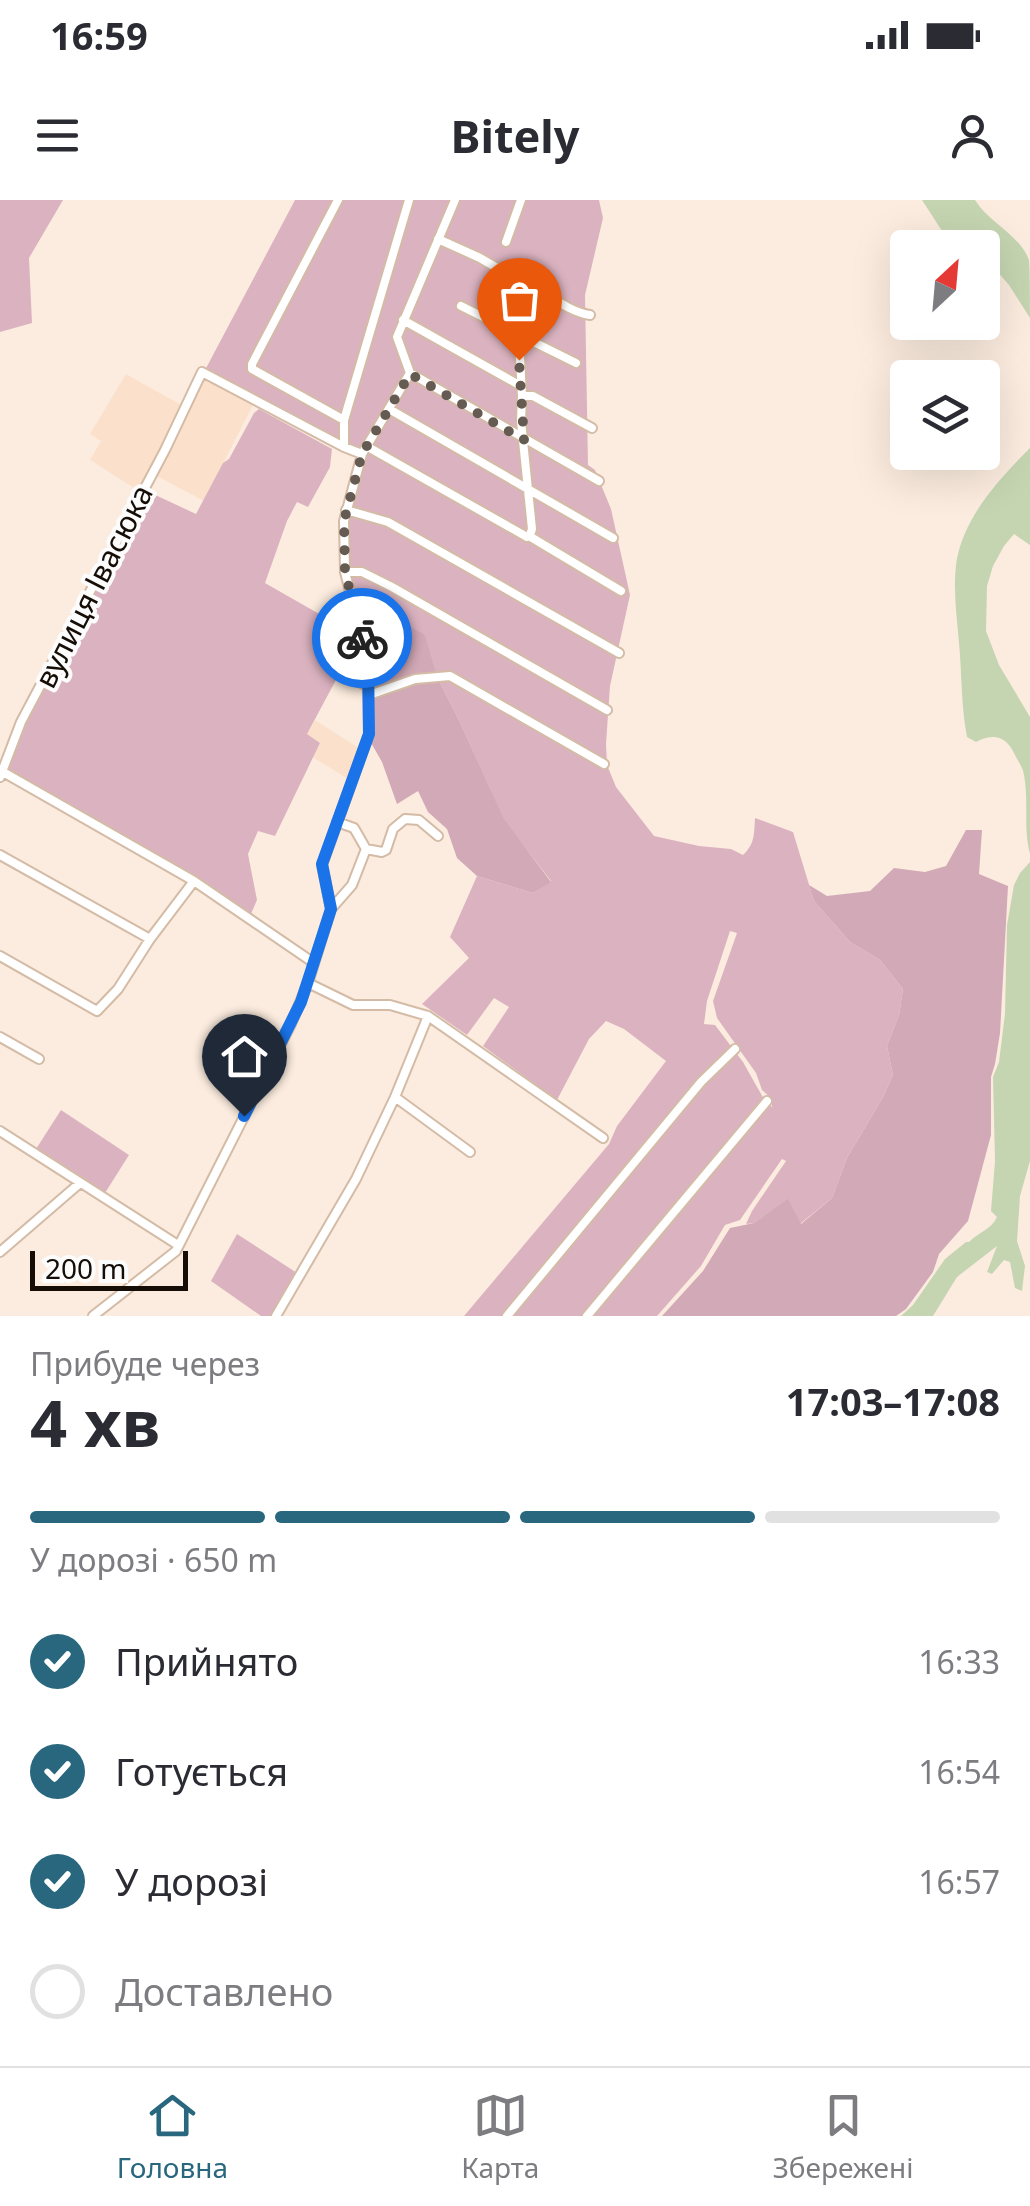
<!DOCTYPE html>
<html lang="uk">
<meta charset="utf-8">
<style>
body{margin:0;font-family:"Noto Sans",sans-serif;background:#f2f2f3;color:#2b2b33;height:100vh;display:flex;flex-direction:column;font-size:38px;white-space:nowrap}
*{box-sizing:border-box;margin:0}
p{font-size:32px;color:#7c7c81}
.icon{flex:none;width:55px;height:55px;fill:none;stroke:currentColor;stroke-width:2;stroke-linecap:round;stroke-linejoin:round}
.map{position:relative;height:1116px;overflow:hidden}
.drawer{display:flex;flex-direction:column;background:#fff;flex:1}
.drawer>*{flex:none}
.needle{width:65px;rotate:26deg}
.controls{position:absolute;left:890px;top:30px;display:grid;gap:20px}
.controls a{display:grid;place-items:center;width:110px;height:110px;border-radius:10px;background:#fff;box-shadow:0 10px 40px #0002;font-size:50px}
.scale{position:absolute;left:30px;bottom:25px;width:158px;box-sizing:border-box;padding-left:10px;border:5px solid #150d06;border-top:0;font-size:28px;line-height:35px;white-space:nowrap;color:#150d06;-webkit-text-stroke:8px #fcfcfc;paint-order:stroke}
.pin{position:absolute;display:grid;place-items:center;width:85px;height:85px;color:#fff;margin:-102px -42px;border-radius:50% 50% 50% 0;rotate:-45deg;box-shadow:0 0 10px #0007}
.pin .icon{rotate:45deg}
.courier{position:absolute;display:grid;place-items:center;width:100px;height:100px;margin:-50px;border:8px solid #1a73e8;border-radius:50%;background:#fff;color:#222;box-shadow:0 2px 12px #0007}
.overview em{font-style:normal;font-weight:700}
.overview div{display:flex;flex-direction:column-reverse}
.overview{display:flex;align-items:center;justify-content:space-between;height:170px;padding:0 30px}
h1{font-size:65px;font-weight:700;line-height:75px}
.bar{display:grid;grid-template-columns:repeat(4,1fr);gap:15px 10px;align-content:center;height:120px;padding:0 30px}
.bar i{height:12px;border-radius:8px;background:#e1e1e2}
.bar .on{background:#28677d}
.bar p{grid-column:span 4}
ol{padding:0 30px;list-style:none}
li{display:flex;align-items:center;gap:30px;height:110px}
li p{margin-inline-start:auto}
li .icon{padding:10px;border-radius:50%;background:#28677d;color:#fff;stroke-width:4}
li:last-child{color:#7c7c81}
li i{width:55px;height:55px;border:5px solid #e1e1e2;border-radius:50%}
.status{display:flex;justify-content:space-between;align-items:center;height:70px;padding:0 50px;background:#fff;direction:ltr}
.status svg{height:28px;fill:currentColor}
header{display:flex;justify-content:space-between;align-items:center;height:130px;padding:0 30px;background:#fff;font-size:45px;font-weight:700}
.menu{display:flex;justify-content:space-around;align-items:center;height:140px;border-top:2px solid #e1e1e2;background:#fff;font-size:28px;color:#7c7c81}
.menu a{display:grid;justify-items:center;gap:5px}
.menu .on{color:#28677d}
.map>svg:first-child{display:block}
.built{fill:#fbe1cc}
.green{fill:#dbb3c0;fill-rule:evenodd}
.forest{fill:#d2a9b6}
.water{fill:#c5d5b1}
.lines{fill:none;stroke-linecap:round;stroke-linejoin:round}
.minor-casing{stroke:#d4bba6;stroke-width:12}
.minor{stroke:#fff;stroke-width:8}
.done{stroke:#665b52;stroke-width:10;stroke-dasharray:0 18}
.route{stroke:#1a73e8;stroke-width:12}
.labels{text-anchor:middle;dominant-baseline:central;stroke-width:8;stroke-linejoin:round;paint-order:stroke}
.street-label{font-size:30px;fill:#150d06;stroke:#fcfcfc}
</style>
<div class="status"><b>16:59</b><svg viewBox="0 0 49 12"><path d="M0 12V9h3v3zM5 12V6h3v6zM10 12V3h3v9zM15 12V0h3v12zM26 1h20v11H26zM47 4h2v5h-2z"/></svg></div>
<header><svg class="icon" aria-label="menu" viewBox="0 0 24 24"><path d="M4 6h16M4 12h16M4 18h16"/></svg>Bitely<svg class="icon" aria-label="person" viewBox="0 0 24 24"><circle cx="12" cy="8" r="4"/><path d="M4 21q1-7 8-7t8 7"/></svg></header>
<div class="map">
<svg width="1030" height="1116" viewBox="0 0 1030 1116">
<rect width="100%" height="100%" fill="#fcecdf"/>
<!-- built -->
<path class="built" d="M 126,174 L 183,206 L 140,292 L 90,260 L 101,241 L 90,234 Z
M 201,179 L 213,180 L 254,203 L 204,301 L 153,274 Z
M 315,520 L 362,550 L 350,580 L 312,557 L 320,543 L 307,534 Z"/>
<!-- green -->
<path class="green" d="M 0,0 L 63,0 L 29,58 L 32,123 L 0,132 Z
M 295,0 L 599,0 L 603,18 L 585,95 L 588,265 L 595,270 L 611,309 L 630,395 L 610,486 L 606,544 L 607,565 L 616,587 L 654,636 L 699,646 L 731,649 L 743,655 C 755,644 754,634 755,618 L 793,632 L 814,701 L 850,742 L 880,760 L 903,789 L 899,815 L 887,846 L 893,875 L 883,897 L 847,958 L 832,998 L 800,1024 L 788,1000 L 754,1023 L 746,1024 L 752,1011 L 786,961 L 782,959 L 740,1020 L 725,1025 L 701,1066 L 657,1116 L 464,1116 L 609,944 L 617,926 L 666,861 L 624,829 L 606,821 L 589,839 L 557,900 L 483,846 L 509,807 L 494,798 L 467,835 L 422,804 L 469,758 L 450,737 L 477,676 L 533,693 L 551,681 L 504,620 L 457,516 L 437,477 L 352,394 L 346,363 L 346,317 L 365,252 L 331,242 L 204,172 ZM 730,731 L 737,733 L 713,801 L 717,818 L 756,873 L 762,890 L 772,899 L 772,907 L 765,901 L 743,862 L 715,825 L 704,824 L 707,801 Z
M 259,209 L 332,249 L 330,267 L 308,307 L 297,302 L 287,321 L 265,383 L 356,435 L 364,463 L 364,491 L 337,478 L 307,534 L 320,543 L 275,636 L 258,631 L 248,654 L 257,700 L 250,716 C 173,661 90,616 7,570 L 23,524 L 88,408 L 143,298 L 149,292 L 196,314 L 223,263 L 229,259 L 254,213 Z
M 61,910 L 129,955 L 105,993 L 36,949 Z
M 237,1034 L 297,1073 L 275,1116 L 261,1116 L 211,1081 Z"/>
<!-- forest -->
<path class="forest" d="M 352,394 L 425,435 L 437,477 L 457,516 L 504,619 L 551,682 L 533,693 L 477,676 L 457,658 L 447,629 L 428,612 L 418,591 L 397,604 L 382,562 L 370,541 L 369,469 Z
M 966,630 L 982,630 L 979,674 L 1008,686 L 1000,833 L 995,864 L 991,877 L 991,935 L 968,1021 L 939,1054 L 933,1072 L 906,1109 L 896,1116 L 662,1116 L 703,1071 L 730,1028 L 754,1023 L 788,999 L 801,1024 L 832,998 L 847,958 L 883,897 L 893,875 L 887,846 L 899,815 L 903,789 L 880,760 L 850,742 L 814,701 L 809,685 L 827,696 L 870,691 L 894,668 L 925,672 L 946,666 Z"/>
<!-- water -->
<path class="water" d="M 922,0 L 975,0 C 989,23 1020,35 1029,60 C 1030,71 1030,105 1030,118 L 1009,85 L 983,55 L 982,48 L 976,47 L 959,31 L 963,47 L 959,47 L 942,31 Z
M 1030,248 L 1030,345 L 1014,334 L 1004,346 L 993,366 L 987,386 L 986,431 L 999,465 L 1030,517 L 1030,654 C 1023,628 1029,601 1024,575 C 1023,567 1017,560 1014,553 C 1006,536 993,533 976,542 L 967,537 C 961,506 962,475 959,443 C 957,418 953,391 956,365 C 962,319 998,280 1030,248 Z
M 1030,662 L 1030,961 L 1020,996 L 1017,1041 L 1025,1066 L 1022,1091 L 1015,1088 L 1010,1062 L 1004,1060 L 992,1074 L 987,1072 L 997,1046 L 957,1077 L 933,1116 L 901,1116 L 913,1105 L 945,1059 L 966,1042 L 969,1042 C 977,1033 991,1030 997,1017 L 991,1011 L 995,961 L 993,877 L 999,862 L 1005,814 L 1007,725 L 1014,685 L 1020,673 Z"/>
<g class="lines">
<!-- minor casing -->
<g class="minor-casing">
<path id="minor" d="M 338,0 L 252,164 L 252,169 L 344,220 L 409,0
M 438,39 L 480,58 L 516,79
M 506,42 L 521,0
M 461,106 L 576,163
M 403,120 L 521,186
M 410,173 L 599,281
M 522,196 L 516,79 C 542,86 563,111 590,115
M 389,209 L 613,338
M 344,220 L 344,247
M 368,247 L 527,337 L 530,335 L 532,329 L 521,221 L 522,196 L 533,196 L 592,228
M 346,310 L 388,322 L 619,453
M 529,336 L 621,391
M 345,372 L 362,372 L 392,387 L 607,510
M 369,495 L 415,479 L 450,476 L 604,564
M 0,577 L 21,522 L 165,250 L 202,172 L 344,247 L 362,254
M 366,649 L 382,652 L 386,650 L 393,629 L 405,619 L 419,620 L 438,636
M 0,655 L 150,739
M 194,681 L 314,763
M 331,709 L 352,685 L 366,649 L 354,628 L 337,622
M 0,756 L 97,811 L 118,789 L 150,739 L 194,681 L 3,572
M 428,816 L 603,938
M 0,837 L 39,859
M 395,897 L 470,952
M 0,931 L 178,1045
M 0,1052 L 80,983
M 93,1116 L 176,1051 L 291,824 L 308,783 L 331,709 L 322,665 L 369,534 L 368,461 L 345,372 L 344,321 L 362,254 L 410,173 L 397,137 L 455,0
M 276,1116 L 356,979 L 395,897 L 428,816 L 390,805 L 353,805 L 308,783
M 507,1116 L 701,882 L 735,849
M 587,1116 L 767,901"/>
</g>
<!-- minor -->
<use href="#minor" class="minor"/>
</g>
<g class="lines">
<!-- done -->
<path class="done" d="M 362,438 L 345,372 L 344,321 L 362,254 L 410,174 L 524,240 L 519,160"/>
<!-- route -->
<path class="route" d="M 244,916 L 301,802 L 331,709 L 322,664 L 369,534 L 368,461 L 362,438"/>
</g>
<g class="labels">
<!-- street labels -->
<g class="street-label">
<text transform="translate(93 386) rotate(-63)">вулиця Івасюка</text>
</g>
</g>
</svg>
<div class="controls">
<a><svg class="needle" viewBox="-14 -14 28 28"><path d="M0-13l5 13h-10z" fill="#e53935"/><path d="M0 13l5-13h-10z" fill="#7c7c81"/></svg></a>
<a><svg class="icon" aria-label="layers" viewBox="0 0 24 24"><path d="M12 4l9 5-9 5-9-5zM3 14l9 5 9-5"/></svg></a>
</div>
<div class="scale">200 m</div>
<div class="pin" style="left:519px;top:160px;background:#ea580c"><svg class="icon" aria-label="bag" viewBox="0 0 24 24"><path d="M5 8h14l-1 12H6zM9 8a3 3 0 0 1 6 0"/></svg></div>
<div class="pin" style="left:244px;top:916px;background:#1f2937"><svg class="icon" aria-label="home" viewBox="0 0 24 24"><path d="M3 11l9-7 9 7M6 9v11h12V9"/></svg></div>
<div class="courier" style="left:362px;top:438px"><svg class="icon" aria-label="bike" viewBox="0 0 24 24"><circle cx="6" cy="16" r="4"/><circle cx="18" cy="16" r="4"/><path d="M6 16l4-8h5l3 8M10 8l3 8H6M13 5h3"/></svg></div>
</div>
<section class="drawer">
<div class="overview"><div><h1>4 хв</h1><p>Прибуде через</p></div><em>17:03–17:08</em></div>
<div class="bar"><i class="on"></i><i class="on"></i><i class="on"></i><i></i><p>У дорозі · 650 m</p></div>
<ol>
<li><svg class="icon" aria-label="check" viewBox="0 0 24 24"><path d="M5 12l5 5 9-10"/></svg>Прийнято<p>16:33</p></li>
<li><svg class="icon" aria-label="check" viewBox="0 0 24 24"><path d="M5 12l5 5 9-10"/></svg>Готується<p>16:54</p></li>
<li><svg class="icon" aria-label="check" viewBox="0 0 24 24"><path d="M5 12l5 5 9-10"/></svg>У дорозі<p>16:57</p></li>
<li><i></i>Доставлено</li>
</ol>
</section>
<nav class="menu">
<a class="on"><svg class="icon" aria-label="home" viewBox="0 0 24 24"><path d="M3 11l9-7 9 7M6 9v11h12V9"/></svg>Головна</a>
<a><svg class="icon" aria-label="map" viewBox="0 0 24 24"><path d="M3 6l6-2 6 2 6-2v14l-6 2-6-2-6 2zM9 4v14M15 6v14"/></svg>Карта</a>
<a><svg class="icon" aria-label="saved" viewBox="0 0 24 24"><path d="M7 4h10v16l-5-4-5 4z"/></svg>Збережені</a>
</nav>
